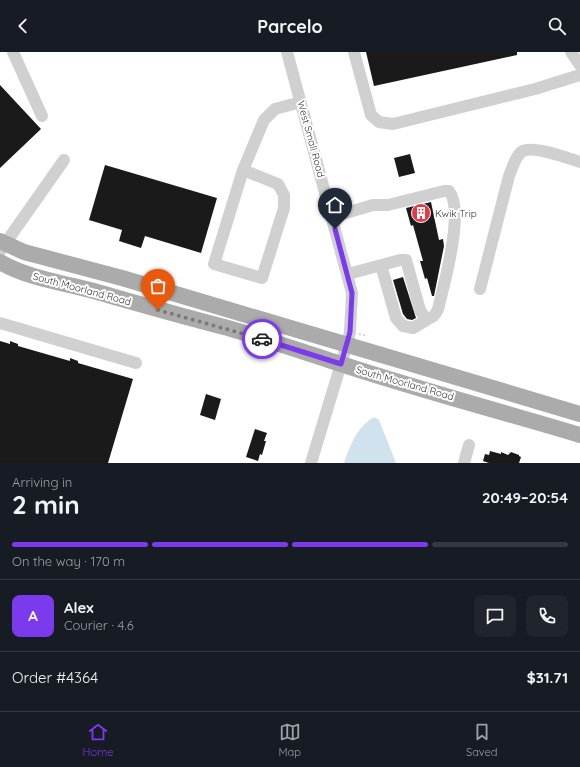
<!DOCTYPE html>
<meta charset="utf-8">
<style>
body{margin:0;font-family:Quicksand,sans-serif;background:#20242c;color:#f1f3f6;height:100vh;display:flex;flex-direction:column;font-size:15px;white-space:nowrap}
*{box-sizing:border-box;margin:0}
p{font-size:13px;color:#9ea1a6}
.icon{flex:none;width:22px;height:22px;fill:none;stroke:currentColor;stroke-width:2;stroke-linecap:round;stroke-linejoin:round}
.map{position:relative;height:411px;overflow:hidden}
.panel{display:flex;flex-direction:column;background:#171b24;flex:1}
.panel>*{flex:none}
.pin{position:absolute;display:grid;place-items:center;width:34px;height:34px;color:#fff;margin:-41px -17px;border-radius:50% 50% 50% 0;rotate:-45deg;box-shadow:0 0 4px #0007}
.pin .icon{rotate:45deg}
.courier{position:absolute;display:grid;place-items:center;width:40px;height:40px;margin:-20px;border:3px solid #7c3aed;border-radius:50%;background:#fff;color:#222;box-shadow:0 1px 5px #0007}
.headline em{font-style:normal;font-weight:700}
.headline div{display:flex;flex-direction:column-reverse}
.headline{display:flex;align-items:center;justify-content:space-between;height:68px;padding:0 12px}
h1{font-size:26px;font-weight:700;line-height:30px}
.bar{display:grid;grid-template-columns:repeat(4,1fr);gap:6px 4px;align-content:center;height:48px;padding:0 12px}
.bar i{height:5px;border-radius:3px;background:#363941}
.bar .selected{background:#7c3aed}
.bar p{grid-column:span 4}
.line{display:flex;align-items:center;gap:10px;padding:0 12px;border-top:1px solid #363941}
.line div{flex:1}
.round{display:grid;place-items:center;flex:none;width:42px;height:42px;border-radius:8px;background:#20242c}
header{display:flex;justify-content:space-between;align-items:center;height:52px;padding:0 12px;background:#171b24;font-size:18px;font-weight:700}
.tabs{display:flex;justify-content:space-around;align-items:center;height:56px;border-top:1px solid #363941;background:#171b24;font-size:11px;color:#9ea1a6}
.tabs a{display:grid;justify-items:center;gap:2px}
.tabs .selected{color:#7c3aed}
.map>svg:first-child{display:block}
.water{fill:#cfe2ee}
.building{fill:#1a1a1a}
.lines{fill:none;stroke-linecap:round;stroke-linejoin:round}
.path{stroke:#cdcdcd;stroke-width:1.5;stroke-dasharray:2 2;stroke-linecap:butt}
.minor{stroke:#d0d0d0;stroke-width:12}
.major{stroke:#ababab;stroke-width:16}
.done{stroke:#7a7a7a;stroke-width:4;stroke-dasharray:0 7.2}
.route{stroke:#7c3aed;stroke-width:5}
.labels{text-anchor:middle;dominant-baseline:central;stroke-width:4;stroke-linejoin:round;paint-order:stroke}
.street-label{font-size:10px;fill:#333;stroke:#fff}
.poi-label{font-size:10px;fill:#333;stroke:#fff;text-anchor:start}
</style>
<header><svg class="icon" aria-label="back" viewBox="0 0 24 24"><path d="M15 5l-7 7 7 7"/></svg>Parcelo<svg class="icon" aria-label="search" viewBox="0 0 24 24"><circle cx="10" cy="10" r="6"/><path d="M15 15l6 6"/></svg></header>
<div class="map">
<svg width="580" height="411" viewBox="0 0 580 411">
<rect width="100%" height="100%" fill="#fff"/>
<!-- water -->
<path class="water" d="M 374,365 L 379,368 L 396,411 L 344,411 C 350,393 357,375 374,365 Z"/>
<!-- building -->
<path class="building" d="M 366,0 L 517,0 L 517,3 L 374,34 Z
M 0,33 L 41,77 L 0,116 Z
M 410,102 L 415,121 L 399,125 L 394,106 Z
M 105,113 L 217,146 L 201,201 L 145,184 L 141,196 L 119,189 L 122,178 L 89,168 Z
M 431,150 L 439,188 L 443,187 L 444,194 L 434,244 L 432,244 L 427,226 L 425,227 L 420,209 L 423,209 L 413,173 L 411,174 L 406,156 Z
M 403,225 L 416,266 L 412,268 L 407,267 L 403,262 L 393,228 Z
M 0,289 L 10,292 L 10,289 L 18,292 L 18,294 L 70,309 L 70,306 L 78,309 L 78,311 L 133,327 L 108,411 L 0,411 Z
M 206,342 L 221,347 L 215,368 L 200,363 Z
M 255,377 L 267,381 L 264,389 L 266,389 L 262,403 L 260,402 L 258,409 L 246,405 Z
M 490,399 L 501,402 L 501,400 L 508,403 L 511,400 L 519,403 L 519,404 L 521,405 L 519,411 L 489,411 L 483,409 L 485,402 L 489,403 Z"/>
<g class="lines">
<!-- path -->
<path class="path" d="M 359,282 L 367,284"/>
<!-- minor -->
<path class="minor" d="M 13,0 L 42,64
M 287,0 L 352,241 L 350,280 L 347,292 L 311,411
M 354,0 L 371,63 L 379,70 L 393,72 L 535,37 L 580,23
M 571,0 L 580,13
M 243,118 L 214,212 L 262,226 L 284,156 L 284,143 L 278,132 L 243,118 L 264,68 L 275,57 L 301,50
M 332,165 L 373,153 L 388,153 L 444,139 L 449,139 C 465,158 444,233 438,257 C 436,262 432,268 425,266 L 420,258 L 406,208 L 400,208 L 348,222
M 0,199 L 64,108
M 381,213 L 396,266 L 403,274 L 413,276 L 428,267
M 480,237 L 509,124 C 512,117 514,108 520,101 C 529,91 567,106 580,110
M 0,271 L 136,311
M 464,411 L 469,393"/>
<!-- major -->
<path class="major" d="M 0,189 L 24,200 L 122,226 L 580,362
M 0,210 C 28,226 59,230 90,238 C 136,251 181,264 228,276 C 266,287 303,300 341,312 C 420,338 500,359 580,383"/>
</g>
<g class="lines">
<!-- done -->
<path class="done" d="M 158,258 L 262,287"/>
<!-- route -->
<path class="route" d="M 262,287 L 341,312 L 350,280 L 352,241 L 335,177"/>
</g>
<!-- icons -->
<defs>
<g id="building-disc" transform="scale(1)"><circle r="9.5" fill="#e63946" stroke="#fff"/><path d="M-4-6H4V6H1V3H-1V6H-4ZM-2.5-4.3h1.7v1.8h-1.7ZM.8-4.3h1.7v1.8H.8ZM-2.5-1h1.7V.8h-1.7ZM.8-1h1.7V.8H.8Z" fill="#fff"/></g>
</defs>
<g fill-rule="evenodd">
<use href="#building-disc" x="421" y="161"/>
</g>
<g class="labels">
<!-- street labels -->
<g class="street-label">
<text transform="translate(311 87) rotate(75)">West Small Road</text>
<text transform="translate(82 237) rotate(15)">South Moorland Road</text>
<text transform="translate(405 331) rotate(16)">South Moorland Road</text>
</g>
<!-- poi labels -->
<g class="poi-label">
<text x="435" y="161">Kwik Trip</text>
</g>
</g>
</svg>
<div class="pin" style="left:158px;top:258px;background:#ea580c"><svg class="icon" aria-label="bag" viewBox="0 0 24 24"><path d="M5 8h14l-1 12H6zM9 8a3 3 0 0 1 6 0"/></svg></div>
<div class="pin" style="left:335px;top:177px;background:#1f2937"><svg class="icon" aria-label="home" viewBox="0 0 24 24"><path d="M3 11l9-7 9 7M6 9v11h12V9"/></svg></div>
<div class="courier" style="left:262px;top:287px"><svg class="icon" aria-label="car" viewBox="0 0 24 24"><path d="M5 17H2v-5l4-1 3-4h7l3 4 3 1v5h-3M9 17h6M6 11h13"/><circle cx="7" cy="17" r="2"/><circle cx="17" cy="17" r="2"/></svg></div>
</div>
<section class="panel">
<div class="headline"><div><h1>2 min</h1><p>Arriving in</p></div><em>20:49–20:54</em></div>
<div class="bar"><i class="selected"></i><i class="selected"></i><i class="selected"></i><i></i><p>On the way · 170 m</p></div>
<div class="line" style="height:72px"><b class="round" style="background:#7c3aed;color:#fff">A</b><div><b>Alex</b><p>Courier · 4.6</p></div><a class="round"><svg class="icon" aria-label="chat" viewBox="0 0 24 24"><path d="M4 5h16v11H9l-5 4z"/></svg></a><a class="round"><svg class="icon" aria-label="phone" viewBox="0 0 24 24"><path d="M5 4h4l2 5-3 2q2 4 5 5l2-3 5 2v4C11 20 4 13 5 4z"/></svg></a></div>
<div class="line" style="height:52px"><div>Order #4364</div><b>$31.71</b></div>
</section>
<nav class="tabs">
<a class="selected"><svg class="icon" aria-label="home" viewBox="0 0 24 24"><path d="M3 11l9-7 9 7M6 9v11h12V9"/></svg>Home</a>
<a><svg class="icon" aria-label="map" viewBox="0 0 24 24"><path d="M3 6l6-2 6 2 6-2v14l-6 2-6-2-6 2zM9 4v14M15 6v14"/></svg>Map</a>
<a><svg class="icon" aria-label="saved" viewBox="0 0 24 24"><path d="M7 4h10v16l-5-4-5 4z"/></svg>Saved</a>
</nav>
